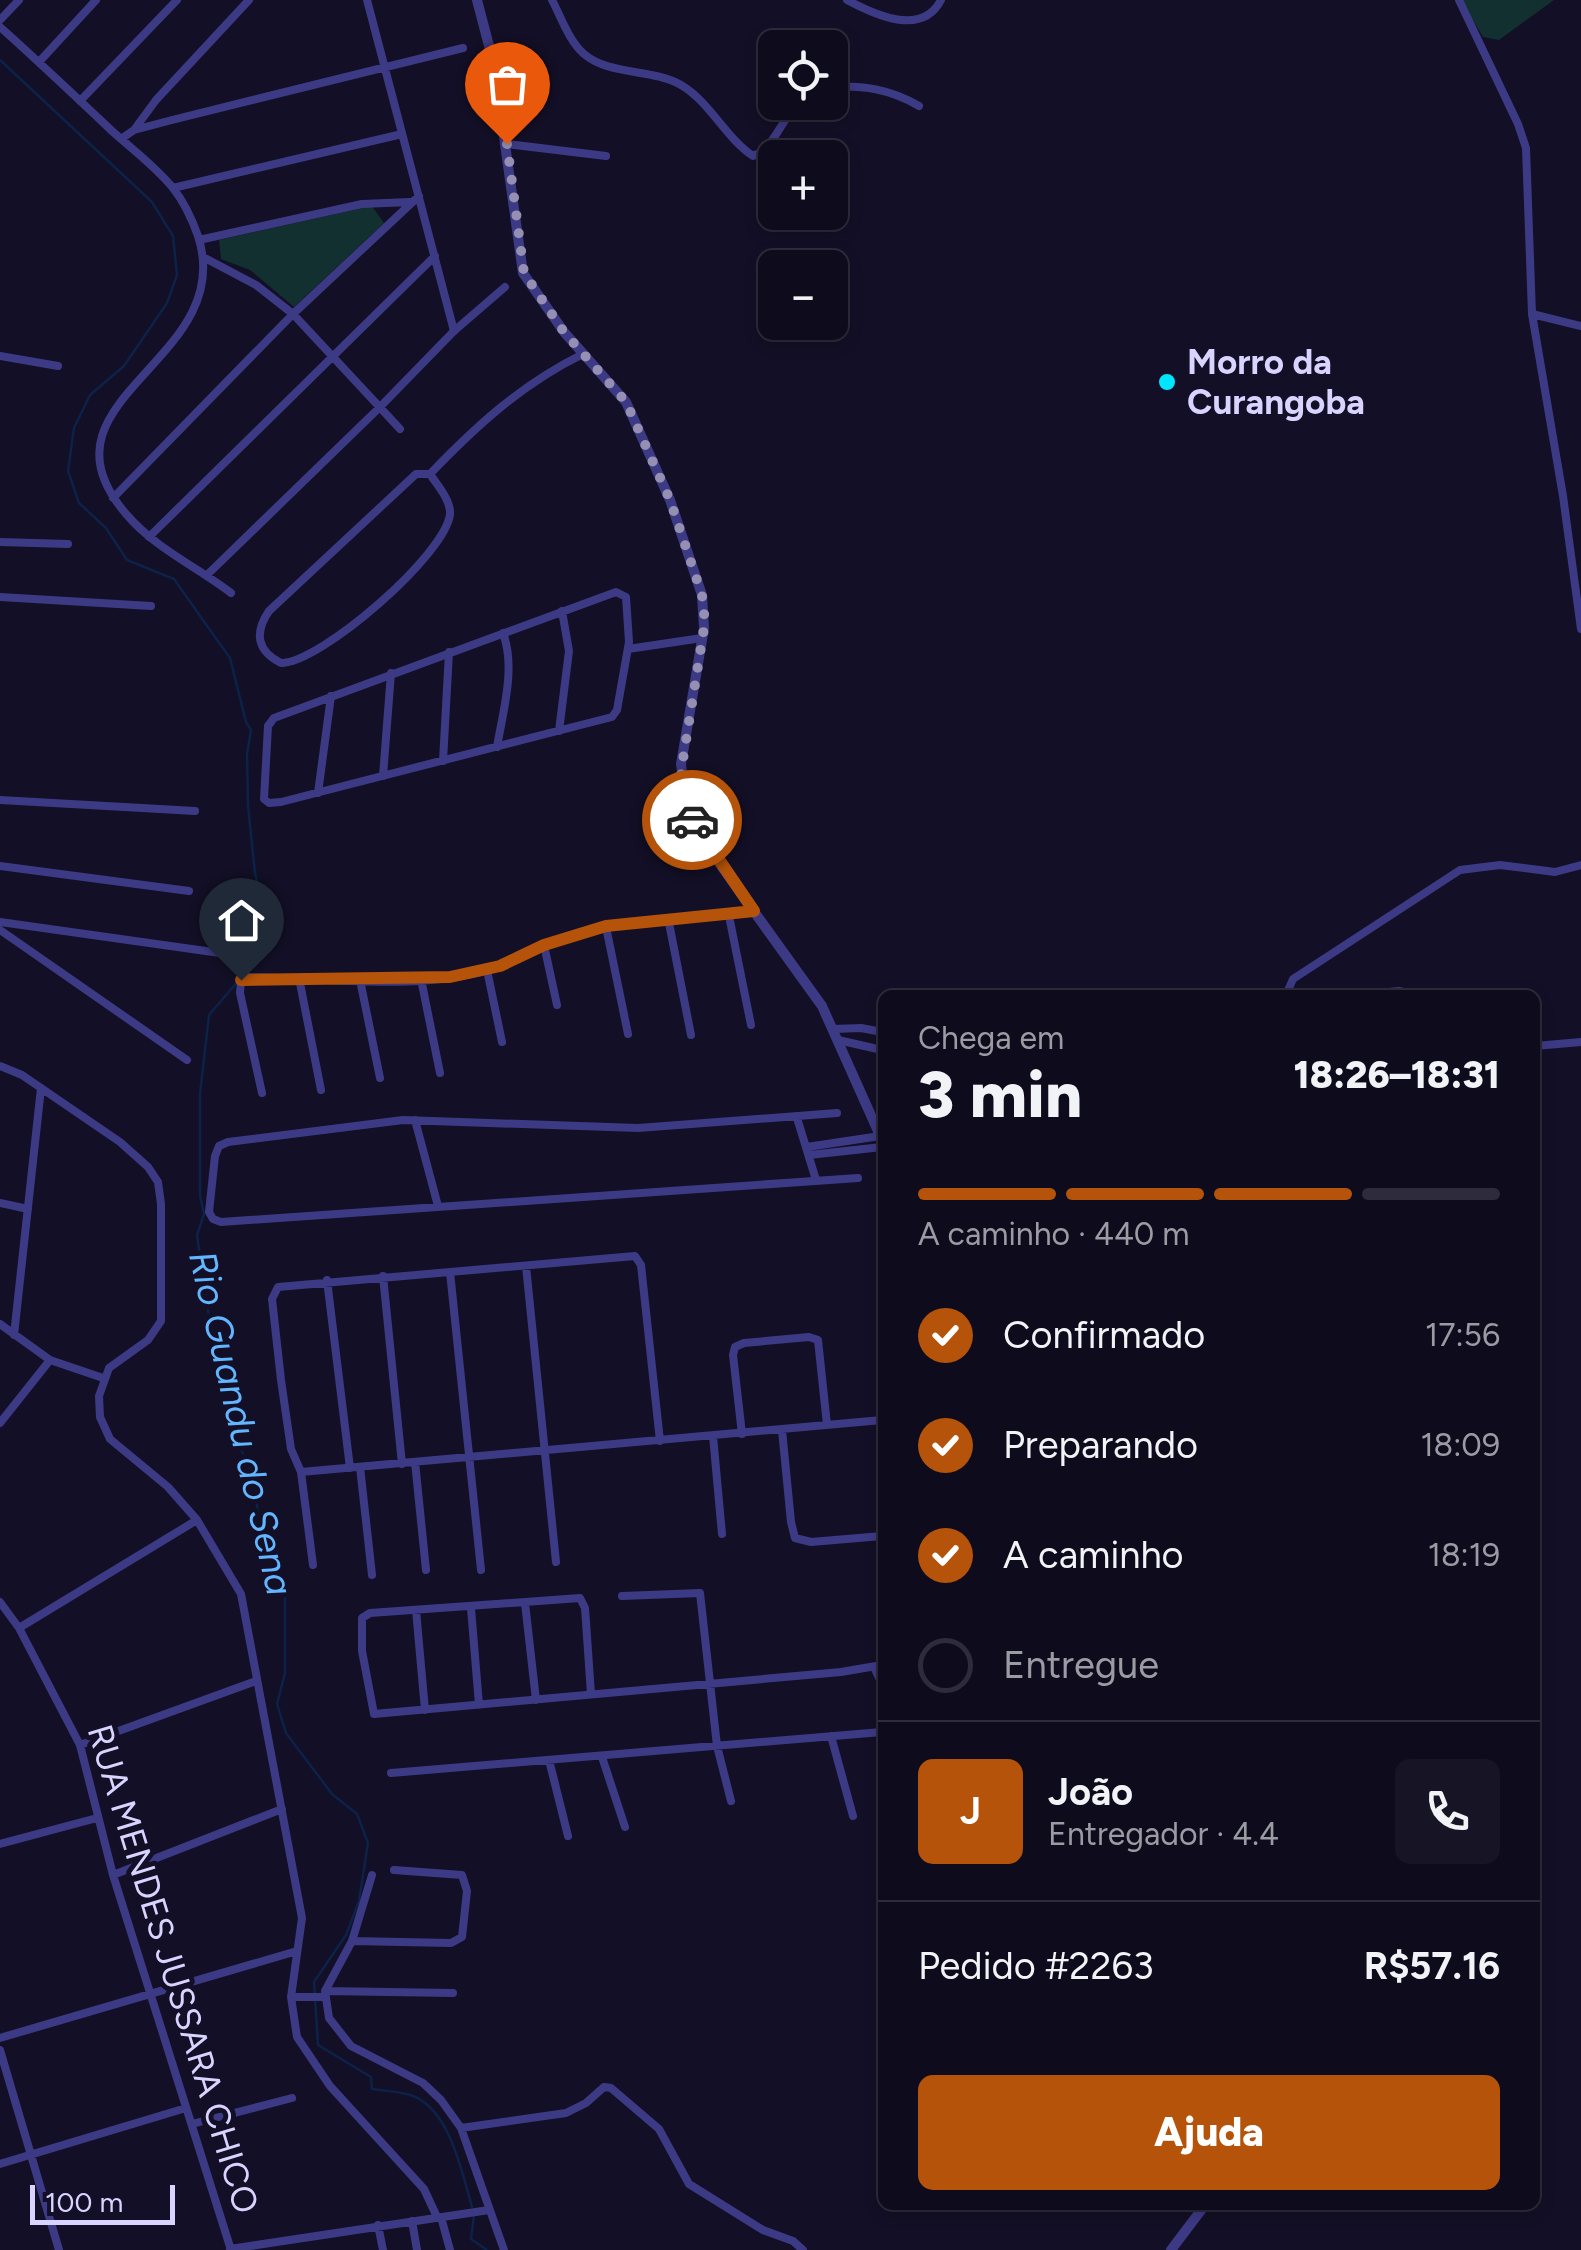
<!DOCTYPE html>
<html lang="pt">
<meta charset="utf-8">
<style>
body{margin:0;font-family:Figtree,sans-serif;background:#171425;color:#f1f3f6;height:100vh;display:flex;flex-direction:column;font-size:38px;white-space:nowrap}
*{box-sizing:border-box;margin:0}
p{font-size:32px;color:#9b9ba3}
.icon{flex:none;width:55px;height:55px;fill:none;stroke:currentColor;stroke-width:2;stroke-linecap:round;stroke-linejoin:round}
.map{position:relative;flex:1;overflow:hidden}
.details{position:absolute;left:878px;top:990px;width:662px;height:1220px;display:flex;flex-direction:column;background:#0e0b1c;border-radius:15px;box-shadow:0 5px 15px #0003,0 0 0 2px #2e2b3b}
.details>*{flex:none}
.controls{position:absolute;left:758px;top:30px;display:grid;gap:20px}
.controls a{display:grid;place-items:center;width:90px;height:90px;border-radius:15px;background:#0e0b1c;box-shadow:0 5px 15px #0003,0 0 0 2px #2e2b3b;font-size:50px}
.scale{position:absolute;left:30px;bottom:25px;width:145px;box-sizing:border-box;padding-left:10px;border:5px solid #d9d4ff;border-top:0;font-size:28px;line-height:35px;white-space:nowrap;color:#d9d4ff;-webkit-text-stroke:8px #130f26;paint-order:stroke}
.pin{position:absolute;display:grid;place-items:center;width:85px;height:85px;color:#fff;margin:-102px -42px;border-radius:50% 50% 50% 0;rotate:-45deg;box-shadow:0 0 10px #0007}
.pin .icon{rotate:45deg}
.courier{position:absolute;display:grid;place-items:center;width:100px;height:100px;margin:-50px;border:8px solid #b45309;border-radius:50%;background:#fff;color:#222;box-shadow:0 2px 12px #0007}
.head em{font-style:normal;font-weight:800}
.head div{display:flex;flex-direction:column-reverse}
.head{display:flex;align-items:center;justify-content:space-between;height:170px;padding:0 40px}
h1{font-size:65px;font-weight:800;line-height:75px}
.bar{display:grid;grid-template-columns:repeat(4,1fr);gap:15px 10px;align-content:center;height:120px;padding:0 40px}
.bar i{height:12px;border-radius:8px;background:#2e2b3b}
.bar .on{background:#b45309}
.bar p{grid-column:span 4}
.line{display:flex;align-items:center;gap:25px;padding:0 40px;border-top:2px solid #2e2b3b}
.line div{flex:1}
.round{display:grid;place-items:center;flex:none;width:105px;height:105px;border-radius:15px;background:#171425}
ol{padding:0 40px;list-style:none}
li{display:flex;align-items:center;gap:30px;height:110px}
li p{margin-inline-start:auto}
li .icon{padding:10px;border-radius:50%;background:#b45309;color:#fff;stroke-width:4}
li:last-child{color:#9b9ba3}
li i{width:55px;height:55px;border:5px solid #2e2b3b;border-radius:50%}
.cta{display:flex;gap:20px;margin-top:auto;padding:20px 40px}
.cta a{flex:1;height:115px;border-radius:15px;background:#b45309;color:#fff;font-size:40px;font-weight:800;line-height:115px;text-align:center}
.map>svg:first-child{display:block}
.green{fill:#12302f}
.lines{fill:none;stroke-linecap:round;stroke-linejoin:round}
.stream{stroke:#0c2248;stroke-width:2.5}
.minor{stroke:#3d3a85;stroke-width:8}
.tertiary{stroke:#3d3a85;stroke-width:10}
.done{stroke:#948fb3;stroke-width:10;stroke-dasharray:0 18}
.route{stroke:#b45309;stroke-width:12}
.poi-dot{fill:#00e5ff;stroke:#130f26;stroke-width:4}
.labels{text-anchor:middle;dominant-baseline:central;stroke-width:10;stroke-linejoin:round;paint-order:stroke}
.poi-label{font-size:35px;font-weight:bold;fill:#d9d4ff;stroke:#130f26;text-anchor:start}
.street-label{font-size:35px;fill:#d9d4ff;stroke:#130f26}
.water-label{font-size:38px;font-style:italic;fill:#62b6ff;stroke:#130f26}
</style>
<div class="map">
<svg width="1581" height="2250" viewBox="0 0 1581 2250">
<rect width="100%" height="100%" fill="#130f26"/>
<!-- green -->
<path class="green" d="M 1461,0 L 1554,0 L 1499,40 L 1483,37 Z
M 372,206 L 384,223 L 294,307 L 250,270 L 221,259 L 219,240 Z"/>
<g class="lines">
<!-- stream -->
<path class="stream" d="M 0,60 L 152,202 L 173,236 L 177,275 L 167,303 L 124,366 L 90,395 L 74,428 L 68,471 L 79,503 L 106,528 L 127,560 L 174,579 L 210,630 L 230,658 L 246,722 L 251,730 L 247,754 L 248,806 L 255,873 L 263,908 L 255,965 L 244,974
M 239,980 L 209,1015 L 200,1094 L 200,1196 L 204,1214 L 197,1235 L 207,1306 L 237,1441 L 256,1482 L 257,1507 L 265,1540 L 285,1594 L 285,1673 L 277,1704 L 286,1733 L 332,1794 L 357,1814 L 368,1843 L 359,1901 L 346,1935 L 314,1982 L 318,2045 L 371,2077 L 372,2089 C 385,2091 401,2091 413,2096 C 450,2110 462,2173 472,2207
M 474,2215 L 471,2239 L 487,2250"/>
<!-- minor -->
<path class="minor" d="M 367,0 L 454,331
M 552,0 C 561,17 569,41 584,54 C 610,76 651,68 681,85 C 710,102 725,137 753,156 C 774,149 780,120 800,102
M 847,0 C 875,15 922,37 941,0
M 1459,0 L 1518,124 L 1526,148 L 1532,314 L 1563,496 L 1581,629
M 0,20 L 19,0
M 0,27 C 38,61 75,96 112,131 C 132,149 156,167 173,188 C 184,202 192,219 198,236 C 239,362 25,399 127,515 C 155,548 197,567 231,593
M 39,62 L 96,0
M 830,87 C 863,85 890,89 919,106
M 80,101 L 177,0
M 134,130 L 156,100 L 249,0
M 121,139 L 134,130 L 172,120 L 463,48
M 507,144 L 606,156
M 173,188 L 402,134
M 199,240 L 362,204 L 410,202
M 203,257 L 256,285 L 293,314 L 400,429
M 1532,314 L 1581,326
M 0,356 L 58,366
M 430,474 C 437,485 451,500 450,514 C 446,554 321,663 281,663 C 257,651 254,633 269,611 L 416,474 L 430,474 C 477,425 522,384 583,354
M 113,498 L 293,314 L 419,196
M 149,537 L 435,256
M 0,542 L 68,544
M 207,575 L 380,407 L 454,331 L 505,287
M 616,592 L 626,597 L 629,642 L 617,710 L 612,717 L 281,802 L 269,803 L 264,799 L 268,726 L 274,718 Z
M 0,597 L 151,606
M 628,649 L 702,638
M 559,731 L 569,651 L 562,611
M 497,747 C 503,711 516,668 503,633
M 443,761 L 449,652
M 383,776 L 391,673
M 318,793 L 331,696
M 0,800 L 195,811
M 0,866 L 189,891
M 729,916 L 751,1025
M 668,918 L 691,1035
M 0,922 L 220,953
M 606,927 L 628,1034
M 0,930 L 187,1060
M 544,945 L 557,1005
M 487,970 L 502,1042
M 299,978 L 321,1090
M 421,979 L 440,1073
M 360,980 L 380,1078
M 1286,995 L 1293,979 L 1460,870 L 1500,865 L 1555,872 L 1581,865
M 1357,995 L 1399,991 L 1415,995
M 833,1029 L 861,1028 L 882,1032
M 838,1040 L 882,1050
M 1535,1046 L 1581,1042
M 0,1066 L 22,1075 L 120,1142 L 148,1167 L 158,1182 L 161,1204 L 161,1321 L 148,1340 L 109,1368 L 99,1396 L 100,1417 L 110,1439 L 168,1487 L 197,1520 L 241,1594 L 302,1918 L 291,1997 L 297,2037 L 330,2086 L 424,2189 L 437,2217
M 262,1093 L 240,993 L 241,980 L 245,977 C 322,978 406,990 481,972 C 504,966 523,953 544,945 C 568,936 593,929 618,924 C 663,915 709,921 754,911
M 837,1113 L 638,1128 L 403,1120 L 228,1142 L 219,1146 L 215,1156 L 209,1212 L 213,1219 L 221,1222 L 858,1178
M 797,1118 L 816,1180
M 415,1120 L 438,1206
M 807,1147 L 880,1136
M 809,1155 L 882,1147
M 0,1203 L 28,1209
M 526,1266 L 556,1562
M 450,1272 L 481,1570
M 383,1276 L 402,1464
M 327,1280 L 350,1468
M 0,1324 L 50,1360 L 103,1378
M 14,1335 L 41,1088
M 0,1423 L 50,1360
M 782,1430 L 791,1522 L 795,1538 L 811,1542 L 882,1536
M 742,1434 L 733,1355 L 735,1347 L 744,1343 L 809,1337 L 818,1340 L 827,1425
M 713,1436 L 722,1534
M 415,1462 L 426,1570
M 360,1467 L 372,1575
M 301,1472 L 882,1420
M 313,1565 L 301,1472 L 291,1449 L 281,1380 L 272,1299 L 278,1287 L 635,1256 L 641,1265 L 660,1441
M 622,1596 L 700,1593 L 717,1746 L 731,1801
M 0,1602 L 19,1628 L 80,1745 L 113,1875 L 231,2250
M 525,1603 L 536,1700
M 471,1608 L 479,1705
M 416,1610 L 425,1710
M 19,1628 L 197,1520
M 874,1667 L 882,1684
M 591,1694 L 585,1608 L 580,1598 L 370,1613 L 362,1618 L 362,1651 L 374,1714 L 841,1672 L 882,1665
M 831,1736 L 853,1816
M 80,1745 L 256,1681
M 602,1757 L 625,1827
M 549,1760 L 568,1836
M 391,1773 L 882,1732
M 0,1844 L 97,1818
M 113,1875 L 282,1809
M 372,1875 L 352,1941 L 325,1991 L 329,2018 L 351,2046 L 423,2083 L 441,2100 L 461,2128 L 504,2250
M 352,1941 L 451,1943 L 462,1937 L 467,1891 L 462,1875 L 394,1870
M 325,1991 L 453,1993
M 291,1997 L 325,1997
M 0,2038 L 297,1951
M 0,2050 L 59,2250
M 192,2124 L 292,2098
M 461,2128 L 566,2113 L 586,2103 L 604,2087 L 611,2088 L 659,2129 L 689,2184 L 763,2230 L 793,2241 L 803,2250
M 0,2164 L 186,2108
M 441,2217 L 450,2250
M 412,2221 L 417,2250
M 378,2225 L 383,2250
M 230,2249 L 489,2210"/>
<!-- tertiary -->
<path class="tertiary" d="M 477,0 L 494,65 L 523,273 L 564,332 L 626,402 L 670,500 L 702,595 L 704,628 L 681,764 L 686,805 L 696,827 L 722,867 L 822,1006 L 882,1140
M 1171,2250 L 1205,2205"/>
</g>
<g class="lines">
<!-- done -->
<path class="done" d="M 507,144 L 524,273 L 564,332 L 626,402 L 670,500 L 702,595 L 705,622 L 681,772 L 682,792 L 692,820"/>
<!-- route -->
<path class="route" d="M 241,980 L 450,977 L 500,966 L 544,945 L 606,926 L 754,911 L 692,820"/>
</g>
<!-- markers -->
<circle class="poi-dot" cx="1167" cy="382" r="10"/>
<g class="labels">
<!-- poi labels -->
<g class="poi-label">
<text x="1187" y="362">Morro da<tspan x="1187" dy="40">Curangoba</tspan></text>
</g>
<!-- street labels -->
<g class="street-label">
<text transform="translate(173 1969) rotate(73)">RUA MENDES JUSSARA CHICO</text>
</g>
<!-- water labels -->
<g class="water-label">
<text transform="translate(241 1423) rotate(77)">Rio Guandu do Sena</text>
</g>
</g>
</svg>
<div class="controls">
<a><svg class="icon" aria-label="locate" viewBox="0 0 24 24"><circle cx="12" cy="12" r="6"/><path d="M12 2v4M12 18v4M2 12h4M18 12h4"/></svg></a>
<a>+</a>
<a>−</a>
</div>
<div class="scale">100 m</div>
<div class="pin" style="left:507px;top:144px;background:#ea580c"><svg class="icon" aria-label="bag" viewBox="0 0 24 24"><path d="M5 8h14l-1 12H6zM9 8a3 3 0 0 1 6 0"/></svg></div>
<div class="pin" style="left:241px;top:980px;background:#1f2937"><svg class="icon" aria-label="home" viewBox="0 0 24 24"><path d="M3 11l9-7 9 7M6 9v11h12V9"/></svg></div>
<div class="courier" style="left:692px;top:820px"><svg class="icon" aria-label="car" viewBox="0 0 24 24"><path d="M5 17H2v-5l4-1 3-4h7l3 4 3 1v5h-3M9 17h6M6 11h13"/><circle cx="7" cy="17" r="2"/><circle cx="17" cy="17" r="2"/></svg></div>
<section class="details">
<div class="head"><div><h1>3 min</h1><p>Chega em</p></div><em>18:26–18:31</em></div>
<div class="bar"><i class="on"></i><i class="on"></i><i class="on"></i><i></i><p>A caminho · 440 m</p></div>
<ol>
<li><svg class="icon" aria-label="check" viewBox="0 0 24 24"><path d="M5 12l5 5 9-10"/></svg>Confirmado<p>17:56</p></li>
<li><svg class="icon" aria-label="check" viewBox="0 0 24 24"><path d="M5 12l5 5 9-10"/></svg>Preparando<p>18:09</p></li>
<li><svg class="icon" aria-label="check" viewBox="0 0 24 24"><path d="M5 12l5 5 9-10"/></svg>A caminho<p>18:19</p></li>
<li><i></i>Entregue</li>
</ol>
<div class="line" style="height:180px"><b class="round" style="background:#b45309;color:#fff">J</b><div><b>João</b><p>Entregador · 4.4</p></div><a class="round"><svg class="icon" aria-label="phone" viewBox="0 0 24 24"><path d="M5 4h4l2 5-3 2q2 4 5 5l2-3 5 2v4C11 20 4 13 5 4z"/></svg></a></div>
<div class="line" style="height:130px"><div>Pedido #2263</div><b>R$57.16</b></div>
<div class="cta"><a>Ajuda</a></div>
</section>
</div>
